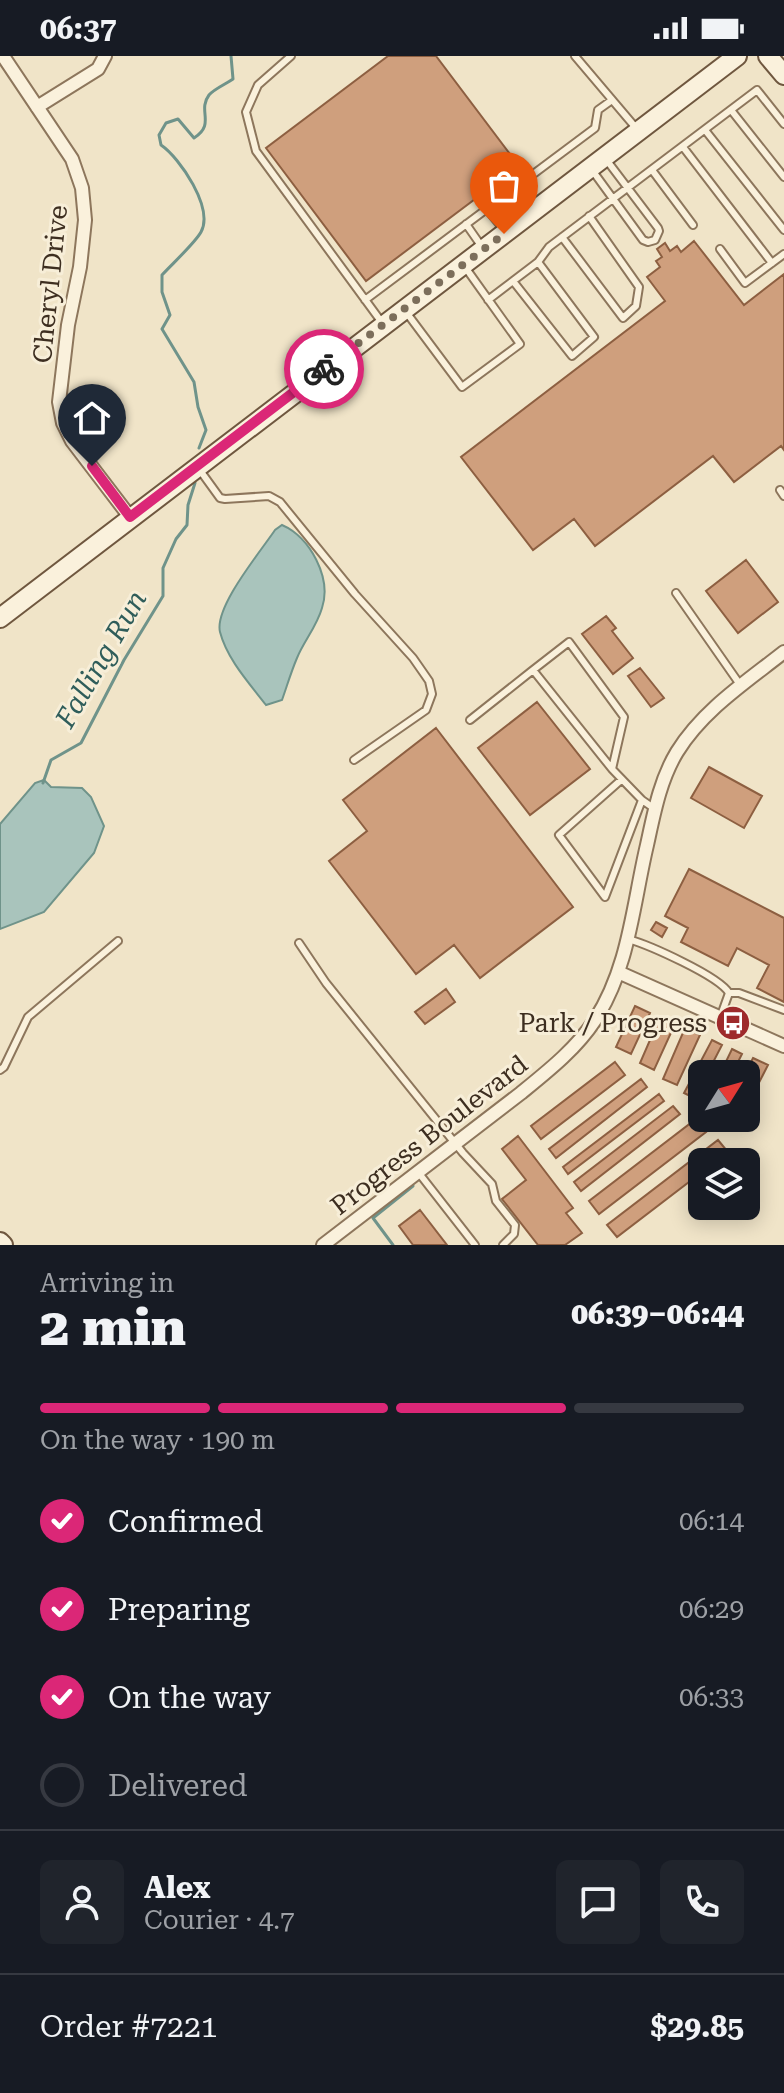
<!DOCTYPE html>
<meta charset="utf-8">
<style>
body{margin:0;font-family:"Roboto Serif",serif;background:#20242c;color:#f1f3f6;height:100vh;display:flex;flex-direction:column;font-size:30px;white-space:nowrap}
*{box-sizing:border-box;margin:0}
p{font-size:26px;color:#9ea1a6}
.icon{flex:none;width:44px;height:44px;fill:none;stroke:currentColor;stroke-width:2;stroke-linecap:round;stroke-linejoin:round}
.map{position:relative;height:1189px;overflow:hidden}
.details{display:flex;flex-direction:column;background:#171b24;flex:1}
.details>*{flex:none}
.needle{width:52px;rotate:53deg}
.fabs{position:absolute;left:688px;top:1004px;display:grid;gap:16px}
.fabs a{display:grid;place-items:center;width:72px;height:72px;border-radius:12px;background:#171b24;box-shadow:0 4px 20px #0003;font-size:40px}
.pin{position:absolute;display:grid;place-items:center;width:68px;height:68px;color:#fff;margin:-82px -34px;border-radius:50% 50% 50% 0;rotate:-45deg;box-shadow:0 0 8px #0007}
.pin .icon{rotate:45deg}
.courier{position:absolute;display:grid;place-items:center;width:80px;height:80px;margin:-40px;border:6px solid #db2777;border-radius:50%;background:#fff;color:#222;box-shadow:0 2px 10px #0007}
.head em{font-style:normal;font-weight:800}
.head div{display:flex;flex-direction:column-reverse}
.head{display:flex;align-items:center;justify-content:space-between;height:136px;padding:0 40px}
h1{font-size:52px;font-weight:800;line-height:60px}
.bar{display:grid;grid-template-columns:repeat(4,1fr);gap:12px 8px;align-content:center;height:96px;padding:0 40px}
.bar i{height:10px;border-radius:6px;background:#363941}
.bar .on{background:#db2777}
.bar p{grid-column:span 4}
.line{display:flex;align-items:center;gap:20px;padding:0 40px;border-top:2px solid #363941}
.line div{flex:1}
.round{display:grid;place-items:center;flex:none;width:84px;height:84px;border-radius:12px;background:#20242c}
ol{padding:0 40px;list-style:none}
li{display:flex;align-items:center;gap:24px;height:88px}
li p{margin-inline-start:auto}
li .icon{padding:8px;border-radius:50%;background:#db2777;color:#fff;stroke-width:4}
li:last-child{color:#9ea1a6}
li i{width:44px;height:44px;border:4px solid #363941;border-radius:50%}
.status{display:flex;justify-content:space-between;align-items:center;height:56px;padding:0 40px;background:#171b24;direction:ltr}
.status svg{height:22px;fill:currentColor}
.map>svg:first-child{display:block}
.water{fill:#a9c4bc;stroke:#6f938a;stroke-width:2}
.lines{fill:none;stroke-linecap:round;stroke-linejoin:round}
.stream{stroke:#6f938a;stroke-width:3}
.building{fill:#cf9f7d;stroke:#8d5f41;stroke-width:2}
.lane-casing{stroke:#8d765c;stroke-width:10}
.street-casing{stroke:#8d765c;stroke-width:16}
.secondary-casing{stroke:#6f573f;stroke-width:22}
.lane{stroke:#faf1dc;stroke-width:6}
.street{stroke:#faf1dc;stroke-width:12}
.secondary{stroke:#faf1dc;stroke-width:18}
.done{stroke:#7c6e5b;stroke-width:8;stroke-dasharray:0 14.4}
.route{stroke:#db2777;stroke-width:10}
.labels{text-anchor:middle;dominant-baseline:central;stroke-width:6;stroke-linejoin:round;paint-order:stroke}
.street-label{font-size:26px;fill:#3d2e20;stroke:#f7eed8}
.poi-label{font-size:26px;fill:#3d2e20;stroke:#f7eed8;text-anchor:end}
.water-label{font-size:28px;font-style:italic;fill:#2f5d5a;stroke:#f7eed8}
</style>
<div class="status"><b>06:37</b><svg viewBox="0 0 49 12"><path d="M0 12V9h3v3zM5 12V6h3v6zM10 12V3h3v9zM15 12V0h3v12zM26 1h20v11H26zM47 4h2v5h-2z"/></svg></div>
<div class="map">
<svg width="784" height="1189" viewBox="0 0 784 1189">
<rect width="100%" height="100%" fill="#f0e4c8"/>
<!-- water -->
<path class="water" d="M 282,469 C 310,481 332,522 322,552 C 317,570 304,585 297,602 C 291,616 287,630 282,644 L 266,649 C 249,627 227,603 220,576 C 214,551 261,495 275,474 Z
M 44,724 L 51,731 L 82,732 L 91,741 L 104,770 L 94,797 L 44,856 L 0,873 L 0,768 L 35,727 Z"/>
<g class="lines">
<!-- stream -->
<path class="stream" d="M 199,392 L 206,374 L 198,351 L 194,326 L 162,273 L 170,259 L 162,236 L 162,219 C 172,208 195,187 201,176 C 214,152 180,102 161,89 L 159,79 L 166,67 L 178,63 L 194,82 C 216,68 197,55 209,39 C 214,33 226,28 233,23 L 231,0
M 43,727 L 51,704 L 81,687 L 124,604 L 163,540 L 163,512 L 176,483 L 187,469 L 188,449 L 195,427
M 393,1189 L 373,1162 L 413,1130"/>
</g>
<!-- building -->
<path class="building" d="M 388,0 L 436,0 L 519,110 L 366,225 L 266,92 Z
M 694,185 L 744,249 L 784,218 L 784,394 L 781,390 L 734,426 L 713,400 L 595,490 L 574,463 L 533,494 L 461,401 L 665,245 L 647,221 L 660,211 L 656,205 L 662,201 L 657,193 L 665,187 L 670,195 L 677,190 L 681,196 Z
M 746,504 L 778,546 L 738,577 L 706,535 Z
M 606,560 L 616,572 L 612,575 L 633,602 L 613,618 L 582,578 Z
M 640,612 L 664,642 L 651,651 L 628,620 Z
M 537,646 L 590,713 L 530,759 L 478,692 Z
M 436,672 L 573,851 L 480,922 L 454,889 L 416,918 L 329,805 L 367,775 L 343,744 Z
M 709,711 L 762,740 L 744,772 L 691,742 Z
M 689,813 L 784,862 L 784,946 L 757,932 L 769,909 L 737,892 L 728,910 L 681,886 L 688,872 L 665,860 Z
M 656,866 L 667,872 L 662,881 L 651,874 Z
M 446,933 L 455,946 L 425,968 L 415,956 Z
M 635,950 L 650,957 L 631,998 L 616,991 Z
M 660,961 L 675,968 L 654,1014 L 640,1007 Z
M 685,972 L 700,979 L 677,1029 L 663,1023 Z
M 712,984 L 722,989 L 707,1018 L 702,1018 L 702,1028 L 694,1042 L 684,1037 Z
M 732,993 L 742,998 L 732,1018 L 720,1018 Z
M 753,1002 L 768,1009 L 746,1052 L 745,1018 Z
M 615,1006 L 625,1019 L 541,1083 L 531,1070 Z
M 641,1023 L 647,1031 L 556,1102 L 549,1093 Z
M 659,1038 L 664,1045 L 568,1118 L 563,1111 Z
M 673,1050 L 680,1058 L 581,1135 L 574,1126 Z
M 696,1063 L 706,1076 L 599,1158 L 589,1145 Z
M 518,1080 L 573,1152 L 566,1157 L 582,1177 L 565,1189 L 538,1189 L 502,1143 L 526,1124 L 502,1093 Z
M 718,1084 L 728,1096 L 715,1106 L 702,1106 L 702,1116 L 617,1181 L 607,1169 Z
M 420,1154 L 447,1189 L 413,1189 L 399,1170 Z"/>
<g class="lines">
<!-- lane casing -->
<g class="lane-casing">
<path id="lane" d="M 291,0 L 258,29 L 246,56 L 256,95 L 383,268
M 575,0 L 636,72
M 731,54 L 784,121
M 705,74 L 784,174
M 683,91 L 772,207
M 592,114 L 643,184 L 648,186 L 655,184 L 659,175 L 658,172 L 605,102
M 652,114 L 693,169
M 487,153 L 505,175
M 466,168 L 482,191
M 562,181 L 623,262 L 636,250 L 639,231 L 589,160
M 720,193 L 745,227 L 784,198
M 513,225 L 572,300 L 594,281 L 538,206
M 365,244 L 595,72 L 598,54 L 612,44
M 488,244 L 538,206 L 549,191 L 757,34 L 784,68
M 406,256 L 462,331 L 520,288 L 465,211
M 199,413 L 220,442 L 225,443 L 269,440 L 280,446 L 355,538 L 413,602 L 429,625 L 432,638 L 426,654 L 354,704
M 780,434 L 784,440
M 676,537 L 741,630
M 470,664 L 533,614
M 612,713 L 533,614 L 569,586 L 624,661 L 612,713 L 642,744 L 655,753
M 621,724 L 559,779 L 605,841 L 642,744
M 628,883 C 649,889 719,920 729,937
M 299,887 L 326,927 L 463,1097 L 492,1128 L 496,1145 L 515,1169 L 514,1178 L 503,1189
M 729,937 L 739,937 L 784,954
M 720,962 L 729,937
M 0,1014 L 4,1011 L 28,961 L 118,885
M 418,1116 L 475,1189"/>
</g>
<!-- street casing -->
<g class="street-casing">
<path id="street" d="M 3,0 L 72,103 L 82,132 L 85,164 L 80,211 L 68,269 L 59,346 L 63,367 L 72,385 L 130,461
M 37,51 L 98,13 L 105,0
M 618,916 L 784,990
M 323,1189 L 521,1037 C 548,1015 576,993 595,964 C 629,912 633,848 647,789 C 654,757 660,724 677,696 C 703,654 746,626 784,596"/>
</g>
<!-- secondary casing -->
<g class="secondary-casing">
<path id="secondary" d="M 768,0 L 784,19
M 0,562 L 737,0
M 0,1186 L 3,1189"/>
</g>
<!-- lane -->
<use href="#lane" class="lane"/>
<!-- street -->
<use href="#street" class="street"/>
<!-- secondary -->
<use href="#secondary" class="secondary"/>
</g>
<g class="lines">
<!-- done -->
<path class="done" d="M 324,313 L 504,178"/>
<!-- route -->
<path class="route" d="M 92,410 L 130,461 L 324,313"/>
</g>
<!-- icons -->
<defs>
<g id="bus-disc" transform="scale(1.8)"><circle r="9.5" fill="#9e2a2b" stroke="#f7eed8"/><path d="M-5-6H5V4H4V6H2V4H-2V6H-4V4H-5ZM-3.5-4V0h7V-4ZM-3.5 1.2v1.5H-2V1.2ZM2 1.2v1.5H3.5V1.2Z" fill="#fff"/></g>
</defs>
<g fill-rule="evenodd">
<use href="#bus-disc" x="733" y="967"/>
</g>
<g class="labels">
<!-- street labels -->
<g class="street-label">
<text transform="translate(50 228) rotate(-84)">Cheryl Drive</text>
<text transform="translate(429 1079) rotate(-38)">Progress Boulevard</text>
</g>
<!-- poi labels -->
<g class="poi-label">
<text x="707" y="967">Park / Progress</text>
</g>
<!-- water labels -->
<g class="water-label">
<text transform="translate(101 603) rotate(-60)">Falling Run</text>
</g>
</g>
</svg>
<div class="fabs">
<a><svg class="needle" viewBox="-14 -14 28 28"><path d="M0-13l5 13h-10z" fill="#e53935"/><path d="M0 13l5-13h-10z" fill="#9ea1a6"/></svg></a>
<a><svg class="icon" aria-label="layers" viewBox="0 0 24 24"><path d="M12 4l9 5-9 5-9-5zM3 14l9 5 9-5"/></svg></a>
</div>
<div class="pin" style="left:504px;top:178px;background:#ea580c"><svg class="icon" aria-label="bag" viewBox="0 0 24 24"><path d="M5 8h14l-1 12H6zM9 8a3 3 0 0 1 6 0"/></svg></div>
<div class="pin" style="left:92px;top:410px;background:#1f2937"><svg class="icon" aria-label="home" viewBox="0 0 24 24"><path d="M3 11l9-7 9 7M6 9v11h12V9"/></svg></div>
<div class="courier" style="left:324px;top:313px"><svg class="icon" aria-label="bike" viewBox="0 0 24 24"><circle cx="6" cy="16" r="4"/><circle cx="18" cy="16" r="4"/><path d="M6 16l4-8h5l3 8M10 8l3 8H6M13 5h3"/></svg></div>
</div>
<section class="details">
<div class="head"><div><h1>2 min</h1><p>Arriving in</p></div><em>06:39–06:44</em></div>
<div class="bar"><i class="on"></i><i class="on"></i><i class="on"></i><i></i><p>On the way · 190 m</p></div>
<ol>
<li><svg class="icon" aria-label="check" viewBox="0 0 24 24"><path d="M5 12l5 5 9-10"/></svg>Confirmed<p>06:14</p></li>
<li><svg class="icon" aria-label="check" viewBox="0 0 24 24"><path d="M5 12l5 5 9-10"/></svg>Preparing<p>06:29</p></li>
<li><svg class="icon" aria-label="check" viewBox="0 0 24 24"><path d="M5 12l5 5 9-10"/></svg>On the way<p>06:33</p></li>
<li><i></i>Delivered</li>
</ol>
<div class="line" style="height:144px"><a class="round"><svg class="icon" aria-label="person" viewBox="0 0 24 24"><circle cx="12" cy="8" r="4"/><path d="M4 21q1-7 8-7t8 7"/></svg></a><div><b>Alex</b><p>Courier · 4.7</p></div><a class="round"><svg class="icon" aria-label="chat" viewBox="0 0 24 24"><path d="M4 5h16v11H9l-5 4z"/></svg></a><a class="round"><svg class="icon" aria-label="phone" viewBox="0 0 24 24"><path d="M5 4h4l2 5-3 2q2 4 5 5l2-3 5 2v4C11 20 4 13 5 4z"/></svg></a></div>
<div class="line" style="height:104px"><div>Order #7221</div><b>$29.85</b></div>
</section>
